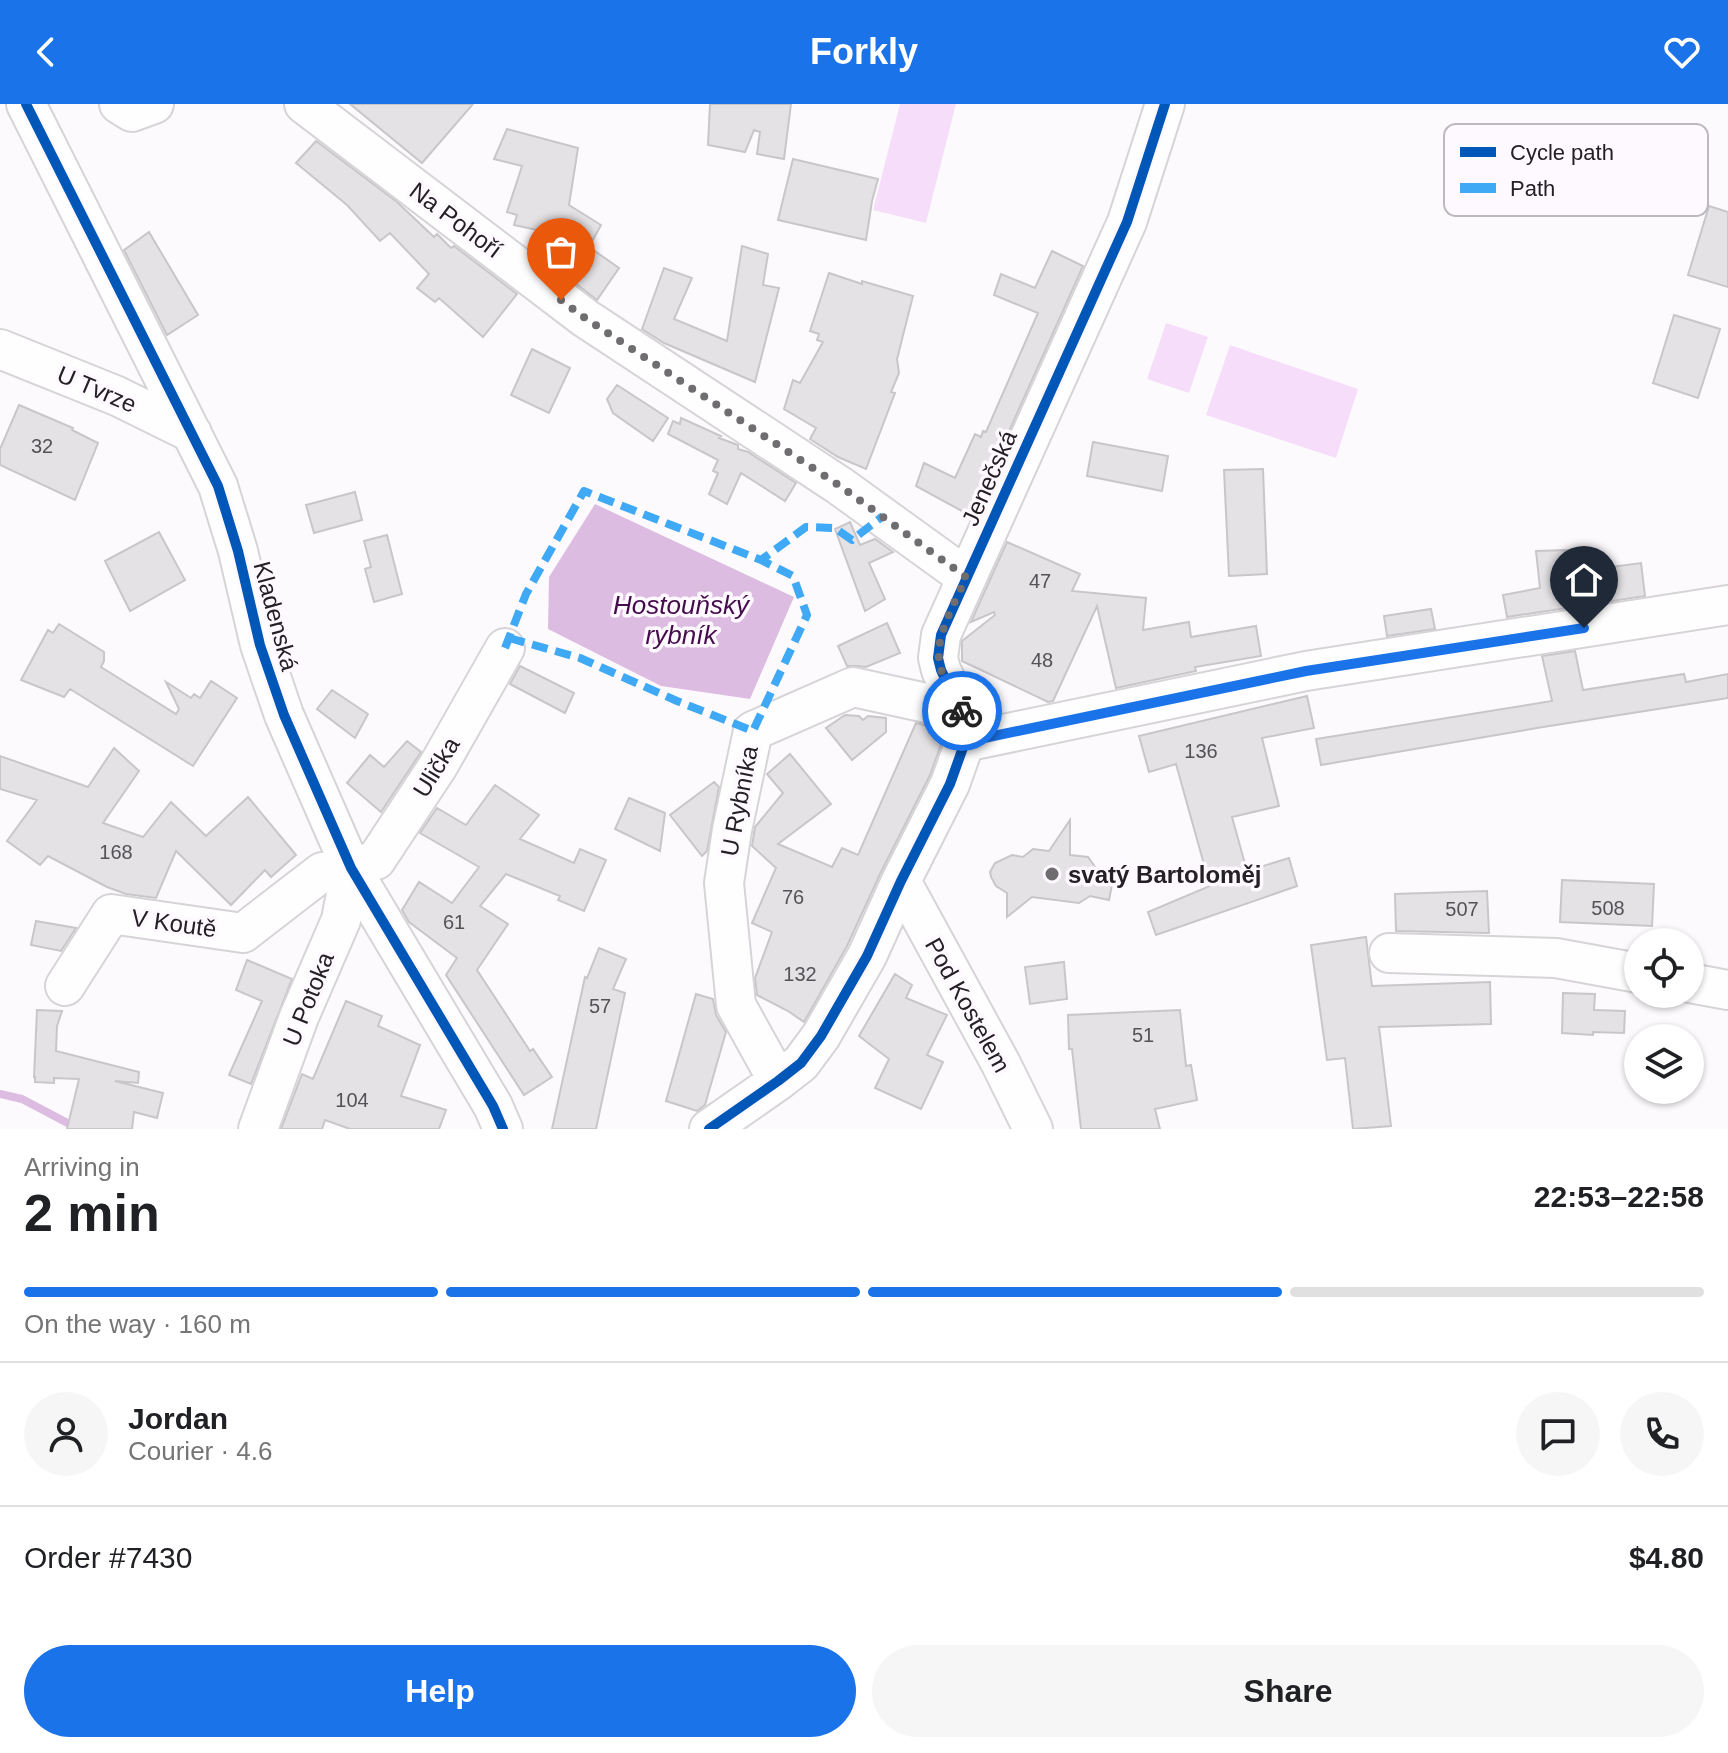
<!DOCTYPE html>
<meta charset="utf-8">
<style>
body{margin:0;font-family:Helvetica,sans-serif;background:#f6f6f6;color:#202124;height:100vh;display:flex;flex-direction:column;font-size:30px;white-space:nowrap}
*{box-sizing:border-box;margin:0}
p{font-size:26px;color:#757577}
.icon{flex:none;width:44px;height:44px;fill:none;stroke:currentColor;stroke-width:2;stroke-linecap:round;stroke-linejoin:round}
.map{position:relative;height:1025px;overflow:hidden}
.sheet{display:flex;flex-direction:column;background:#fff;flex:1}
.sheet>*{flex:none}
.buttons{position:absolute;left:1624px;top:824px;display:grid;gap:16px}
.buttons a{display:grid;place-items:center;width:80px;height:80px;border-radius:50%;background:#fff;box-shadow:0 2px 6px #0004;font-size:40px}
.pin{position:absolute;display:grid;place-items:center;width:68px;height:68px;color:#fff;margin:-82px -34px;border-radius:50% 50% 50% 0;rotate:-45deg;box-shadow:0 0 8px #0007}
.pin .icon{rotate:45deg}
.courier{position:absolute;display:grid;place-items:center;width:80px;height:80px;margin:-40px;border:6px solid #1a73e8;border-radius:50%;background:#fff;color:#222;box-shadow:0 2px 10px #0007}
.head em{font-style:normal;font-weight:700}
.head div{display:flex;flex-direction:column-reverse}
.head{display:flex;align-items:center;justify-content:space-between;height:136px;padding:0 24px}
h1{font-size:52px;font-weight:700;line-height:60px}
.bar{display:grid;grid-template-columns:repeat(4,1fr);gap:12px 8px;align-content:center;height:96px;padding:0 24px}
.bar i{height:10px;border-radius:6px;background:#e0e0e0}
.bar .current{background:#1a73e8}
.bar p{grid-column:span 4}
.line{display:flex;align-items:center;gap:20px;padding:0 24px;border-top:2px solid #e0e0e0}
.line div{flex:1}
.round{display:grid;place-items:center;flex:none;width:84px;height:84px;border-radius:42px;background:#f6f6f6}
.button{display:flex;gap:16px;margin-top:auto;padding:16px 24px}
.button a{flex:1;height:92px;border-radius:48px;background:#1a73e8;color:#fff;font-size:32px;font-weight:700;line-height:92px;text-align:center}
.button a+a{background:#f6f6f6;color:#202124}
header{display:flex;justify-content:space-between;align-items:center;height:104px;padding:0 24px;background:#1a73e8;color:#fff;font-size:36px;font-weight:700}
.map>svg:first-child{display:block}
.green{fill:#f6defa}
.water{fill:#ddbce2}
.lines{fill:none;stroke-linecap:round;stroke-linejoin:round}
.stream{stroke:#ddbce2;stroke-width:8}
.building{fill:#e5e2e6;stroke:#c9c6ca;stroke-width:2}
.minor-casing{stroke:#d7d4d8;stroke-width:42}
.minor{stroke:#fffeff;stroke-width:38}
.quiet{stroke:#3fa9f5;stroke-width:8;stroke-dasharray:16 8;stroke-linecap:butt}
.cycleway-casing{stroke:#fef9ff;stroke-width:15}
.cycleway{stroke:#0057b8;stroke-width:10}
.done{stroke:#6f6d70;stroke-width:8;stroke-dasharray:0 14.4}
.route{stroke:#1a73e8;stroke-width:10}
.poi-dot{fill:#6f6d70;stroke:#fef9ff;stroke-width:3}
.labels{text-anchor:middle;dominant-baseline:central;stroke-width:7;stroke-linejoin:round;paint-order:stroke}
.number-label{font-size:20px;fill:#545256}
.street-label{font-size:24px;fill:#232124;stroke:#fef9ff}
.poi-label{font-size:24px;font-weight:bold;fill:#232124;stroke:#fef9ff;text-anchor:start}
.water-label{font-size:26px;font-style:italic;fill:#440c4c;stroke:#fef9ff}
.key{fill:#fef9ff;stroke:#bcb8bd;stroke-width:2}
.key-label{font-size:22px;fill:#232124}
</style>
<header><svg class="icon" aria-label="back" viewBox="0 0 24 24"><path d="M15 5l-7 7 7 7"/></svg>Forkly<svg class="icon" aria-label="heart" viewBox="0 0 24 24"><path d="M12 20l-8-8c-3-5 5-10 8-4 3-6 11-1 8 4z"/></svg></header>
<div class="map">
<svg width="1728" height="1025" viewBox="0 0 1728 1025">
<rect width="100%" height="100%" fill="#fdfafe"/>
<!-- green -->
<path class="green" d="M 900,0 L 956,0 L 926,119 L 873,106 Z
M 1166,219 L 1208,233 L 1189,289 L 1147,275 Z
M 1230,241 L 1358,285 L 1336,354 L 1206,311 Z"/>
<!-- water -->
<path class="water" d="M 595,400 L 794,493 L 750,595 L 661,582 L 548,525 L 549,473 Z"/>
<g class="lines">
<!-- stream -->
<path class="stream" d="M 0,990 L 22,995 L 79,1025"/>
</g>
<!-- building -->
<path class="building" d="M 350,0 L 473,0 L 422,59 Z
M 710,0 L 791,0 L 784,55 L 757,50 L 760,28 L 754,26 L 745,48 L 708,41 Z
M 507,25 L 578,44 L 569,101 L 601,121 L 589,143 L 619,164 L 597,196 L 557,165 L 571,134 L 566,130 L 564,132 L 514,121 L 517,111 L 507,108 L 522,62 L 494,55 Z
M 316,37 L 397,98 L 434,133 L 437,130 L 451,144 L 454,142 L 517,190 L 483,233 L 439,194 L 435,198 L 417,184 L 429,170 L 390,129 L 380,137 L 347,101 L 296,59 Z
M 793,55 L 878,75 L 872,97 L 866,136 L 778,116 Z
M 1709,102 L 1728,108 L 1728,183 L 1688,171 Z
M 149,128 L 198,211 L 167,231 L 124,146 Z
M 742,142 L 768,150 L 763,181 L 779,184 L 755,278 L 664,239 L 642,225 L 664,164 L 692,174 L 674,215 L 727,237 Z
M 1052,147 L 1083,162 L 971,412 L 916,382 L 924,359 L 955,374 L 975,330 L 981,333 L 983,327 L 986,328 L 1038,209 L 994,191 L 1001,170 L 1035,184 Z
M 829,169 L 862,180 L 862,177 L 913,192 L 897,255 L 899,269 L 891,288 L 895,289 L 866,365 L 838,353 L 810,335 L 816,324 L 784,305 L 793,276 L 800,279 L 823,238 L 817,236 L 819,230 L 810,227 Z
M 1674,211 L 1720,225 L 1698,294 L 1653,279 Z
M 532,245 L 570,264 L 549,309 L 511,291 Z
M 617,281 L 668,314 L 653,337 L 613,309 L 607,295 Z
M 19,301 L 73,324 L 72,326 L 98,339 L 75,396 L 0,361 L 0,345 Z
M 681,314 L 721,332 L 719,334 L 738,341 L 738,345 L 748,348 L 796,379 L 785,397 L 741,369 L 727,400 L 709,390 L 718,369 L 713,367 L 718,356 L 668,330 L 673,317 L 680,320 Z
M 1093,338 L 1168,352 L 1162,387 L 1087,372 Z
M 1263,365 L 1267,470 L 1229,472 L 1224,366 Z
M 355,388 L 362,416 L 314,429 L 306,401 Z
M 850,418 L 860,441 L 875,435 L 893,448 L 869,459 L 885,495 L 865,507 L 835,425 Z
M 159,428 L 185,476 L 130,507 L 105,457 Z
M 387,431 L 402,490 L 374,498 L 365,465 L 371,463 L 364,437 Z
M 1007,438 L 1080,470 L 1072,487 L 1146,494 L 1143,526 L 1189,518 L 1191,533 L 1256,522 L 1261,552 L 1195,563 L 1196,567 L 1116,584 L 1097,502 L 1053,597 L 1048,598 L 962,557 L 962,537 L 995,511 L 994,508 L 971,518 Z
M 1570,446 L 1573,468 L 1641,459 L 1645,492 L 1507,513 L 1503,491 L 1540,484 L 1536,447 Z
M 1431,505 L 1435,525 L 1387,532 L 1384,512 Z
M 887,519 L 900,549 L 866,563 L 858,562 L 847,562 L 838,542 Z
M 59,520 L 104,548 L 104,557 L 101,563 L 176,610 L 179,605 L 166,578 L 191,594 L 194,590 L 200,594 L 211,577 L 237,594 L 193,662 L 70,585 L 64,593 L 21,576 L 48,526 L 53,529 Z
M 1575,547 L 1583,586 L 1684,570 L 1686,578 L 1728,570 L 1728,594 L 1543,623 L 1321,661 L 1316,635 L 1552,597 L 1542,552 Z
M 520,562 L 574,589 L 565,609 L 510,580 Z
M 332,586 L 368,610 L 355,634 L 317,605 Z
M 1307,592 L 1314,624 L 1262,634 L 1279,702 L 1232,713 L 1247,767 L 1289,754 L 1297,782 L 1156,831 L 1148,808 L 1210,782 L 1176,660 L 1149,668 L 1139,632 Z
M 845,611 L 859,612 L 863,616 L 868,612 L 886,614 L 886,628 L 852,656 L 826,624 Z
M 916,619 L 942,625 L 943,635 L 930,671 L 881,768 L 847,842 L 804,918 L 788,907 L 757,891 L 755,874 L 772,828 L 752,819 L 776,764 L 752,742 L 755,723 L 783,689 L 767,670 L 790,650 L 831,700 L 778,740 L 832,763 L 842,744 L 858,751 Z
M 407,637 L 421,648 L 381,708 L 347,679 L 370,651 L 384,663 Z
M 114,644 L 139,667 L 103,719 L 143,733 L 171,698 L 206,732 L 248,693 L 296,751 L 271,773 L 265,766 L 231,801 L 176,747 L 156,794 L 126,790 L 107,783 L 48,752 L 40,761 L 7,737 L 37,696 L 0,685 L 0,652 L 88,683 Z
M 714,678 L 719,683 L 707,747 L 702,752 L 670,711 Z
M 495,681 L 539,711 L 520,735 L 574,759 L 580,745 L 606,756 L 584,807 L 558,796 L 560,792 L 506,770 L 480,802 L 508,820 L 477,866 L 530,947 L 533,945 L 552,973 L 524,991 L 446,871 L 457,854 L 409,818 L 402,806 L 419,778 L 452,799 L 479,763 L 420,729 L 437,704 L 466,721 Z
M 629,694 L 665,709 L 660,747 L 615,725 Z
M 1070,716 L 1070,751 L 1088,753 L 1096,764 L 1115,766 L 1109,796 L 1090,792 L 1079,799 L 1032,793 L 1007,813 L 1007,789 L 996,782 L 991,773 L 990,768 L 995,759 L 1012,751 L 1023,753 L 1033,745 L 1049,747 Z
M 1562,776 L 1654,780 L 1652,822 L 1560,818 Z
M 1487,787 L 1489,829 L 1396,827 L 1395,790 Z
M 36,817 L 76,824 L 61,847 L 31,841 Z
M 1366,833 L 1372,882 L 1490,878 L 1491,920 L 1379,923 L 1391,1022 L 1353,1025 L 1345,954 L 1327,956 L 1311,841 Z
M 599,844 L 626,855 L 613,885 L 625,889 L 596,1025 L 552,1025 L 585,873 L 587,874 Z
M 247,856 L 292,875 L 251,980 L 229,971 L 262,897 L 236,886 Z
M 1064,858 L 1067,895 L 1030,900 L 1025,863 Z
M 895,870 L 912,881 L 906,894 L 947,911 L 927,951 L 943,958 L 921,1005 L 875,984 L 889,955 L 859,932 Z
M 1563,889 L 1595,890 L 1594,906 L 1625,907 L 1624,929 L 1593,928 L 1593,931 L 1562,929 Z
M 696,890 L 713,895 L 716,911 L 726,928 L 705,1001 L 697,1007 L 666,997 Z
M 346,897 L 382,912 L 378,922 L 420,941 L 401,992 L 446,1006 L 439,1025 L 350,1025 L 325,1016 L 322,1025 L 281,1025 L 302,970 L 313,975 Z
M 37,906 L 62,907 L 57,922 L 56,947 L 139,968 L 138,979 L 115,977 L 163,989 L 157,1014 L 134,1008 L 132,1025 L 67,1025 L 79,975 L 54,974 L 54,979 L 35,978 L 35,973 L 34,973 Z
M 1180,906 L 1186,962 L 1191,961 L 1197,996 L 1155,1005 L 1160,1025 L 1081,1025 L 1072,945 L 1069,945 L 1068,911 Z"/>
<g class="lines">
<!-- minor casing -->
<g class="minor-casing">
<path id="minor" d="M 26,0 L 218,382 L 238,447 L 260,541 L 284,611 L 351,764 L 493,1002 L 503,1025
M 119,0 L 132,8 L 154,0
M 304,0 L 585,214 L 840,382 L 966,473
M 0,245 L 117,292 L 192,329
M 965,638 L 1306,567 L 1728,501
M 901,777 L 1001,960 L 1033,1025
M 1389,849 L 1556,854 L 1638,869
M 1690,879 L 1728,886
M 65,882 L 111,810 L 243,829 L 322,768 L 351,764 L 376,756 L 438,662 L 505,544
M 778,977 L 736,901 L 724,779 L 732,726 L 753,627 L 853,583 L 963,607
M 258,1025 L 299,913 L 341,816 L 351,764
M 709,1025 L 778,977 L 801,959 L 821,932 L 867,852 L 901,777 L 950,680 L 965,638 L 963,607 L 950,585 L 941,566 L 938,554 L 941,531 L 1127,118 L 1165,0"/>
</g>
<!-- minor -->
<use href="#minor" class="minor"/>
<!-- quiet -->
<path class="quiet" d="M 509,534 L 580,554 L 677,597 L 753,627 L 807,511 L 793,472 L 761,456
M 505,544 L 526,490 L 584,387 L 761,456 L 806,423 L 835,424 L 852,436 L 883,412"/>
<!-- cycleway casing -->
<g class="cycleway-casing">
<path id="cycleway" d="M 26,0 L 218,382 L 238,447 L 260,541 L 284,611 L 351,764 L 493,1002 L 503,1025
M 709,1025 L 778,977 L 801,959 L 821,932 L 867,852 L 901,777 L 950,680 L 965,638 L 963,607 L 950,585 L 941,566 L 938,554 L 941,531 L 1127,118 L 1165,0"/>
</g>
<!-- cycleway -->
<use href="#cycleway" class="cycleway"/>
</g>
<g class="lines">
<!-- done -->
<path class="done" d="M 561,196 L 585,214 L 840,382 L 966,473 C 956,497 936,530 939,556 C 941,574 953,591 962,607"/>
<!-- route -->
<path class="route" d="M 962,607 L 965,638 L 1306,567 L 1584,524"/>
</g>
<!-- markers -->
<circle class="poi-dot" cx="1052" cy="770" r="8"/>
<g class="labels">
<!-- number labels -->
<g class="number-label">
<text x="42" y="342">32</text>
<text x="1040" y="477">47</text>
<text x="1042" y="556">48</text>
<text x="1201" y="647">136</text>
<text x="116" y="748">168</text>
<text x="793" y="793">76</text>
<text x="1608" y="804">508</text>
<text x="1462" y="805">507</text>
<text x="454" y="818">61</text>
<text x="800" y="870">132</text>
<text x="600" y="902">57</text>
<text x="1143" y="931">51</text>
<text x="352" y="996">104</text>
</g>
<!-- street labels -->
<g class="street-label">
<text transform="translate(456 116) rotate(37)">Na Pohoří</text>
<text transform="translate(97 285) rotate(23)">U Tvrze</text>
<text transform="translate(989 374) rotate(-66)">Jenečská</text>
<text transform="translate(276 512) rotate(75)">Kladenská</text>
<text transform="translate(436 663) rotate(-58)">Ulička</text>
<text transform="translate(739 697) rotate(-79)">U Rybníka</text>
<text transform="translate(174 819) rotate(8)">V Koutě</text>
<text transform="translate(308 895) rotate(-68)">U Potoka</text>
<text transform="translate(968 901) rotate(61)">Pod Kostelem</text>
</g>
<!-- poi labels -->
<g class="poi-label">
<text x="1068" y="770">svatý Bartoloměj</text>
</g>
<!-- water labels -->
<g class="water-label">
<text x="681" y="501">Hostouňský<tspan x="681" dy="30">rybník</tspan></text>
</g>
</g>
<!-- legend -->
<rect x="1444" y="20" width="264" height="92" rx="12" class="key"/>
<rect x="1460" y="43" width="36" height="10" fill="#0057b8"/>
<rect x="1460" y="79" width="36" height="10" fill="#3fa9f5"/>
<g class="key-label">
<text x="1510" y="56">Cycle path</text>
<text x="1510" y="92">Path</text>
</g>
</svg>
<div class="buttons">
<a><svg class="icon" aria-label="locate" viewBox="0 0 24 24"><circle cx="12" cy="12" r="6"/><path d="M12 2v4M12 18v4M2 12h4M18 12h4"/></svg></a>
<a><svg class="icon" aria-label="layers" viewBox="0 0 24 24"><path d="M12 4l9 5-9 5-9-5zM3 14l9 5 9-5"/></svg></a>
</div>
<div class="pin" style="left:561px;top:196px;background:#ea580c"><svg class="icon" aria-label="bag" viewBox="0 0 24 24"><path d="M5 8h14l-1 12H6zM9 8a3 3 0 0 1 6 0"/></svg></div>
<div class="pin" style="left:1584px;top:524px;background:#1f2937"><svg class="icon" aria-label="home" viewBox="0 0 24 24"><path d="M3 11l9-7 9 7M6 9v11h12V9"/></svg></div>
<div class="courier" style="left:962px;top:607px"><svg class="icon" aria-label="bike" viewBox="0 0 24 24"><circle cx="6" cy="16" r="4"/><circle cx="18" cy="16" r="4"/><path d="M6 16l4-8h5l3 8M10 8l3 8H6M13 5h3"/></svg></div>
</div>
<section class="sheet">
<div class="head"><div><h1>2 min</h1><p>Arriving in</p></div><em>22:53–22:58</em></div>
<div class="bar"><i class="current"></i><i class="current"></i><i class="current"></i><i></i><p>On the way · 160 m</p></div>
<div class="line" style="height:144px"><a class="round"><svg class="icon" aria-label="person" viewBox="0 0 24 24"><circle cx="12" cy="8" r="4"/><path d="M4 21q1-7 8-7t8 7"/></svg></a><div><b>Jordan</b><p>Courier · 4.6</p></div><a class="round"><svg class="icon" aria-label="chat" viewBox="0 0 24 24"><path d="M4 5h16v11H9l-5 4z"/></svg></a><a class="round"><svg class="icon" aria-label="phone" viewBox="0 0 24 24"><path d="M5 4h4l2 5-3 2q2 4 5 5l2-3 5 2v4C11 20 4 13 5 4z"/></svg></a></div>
<div class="line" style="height:104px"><div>Order #7430</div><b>$4.80</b></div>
<div class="button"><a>Help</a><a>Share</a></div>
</section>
